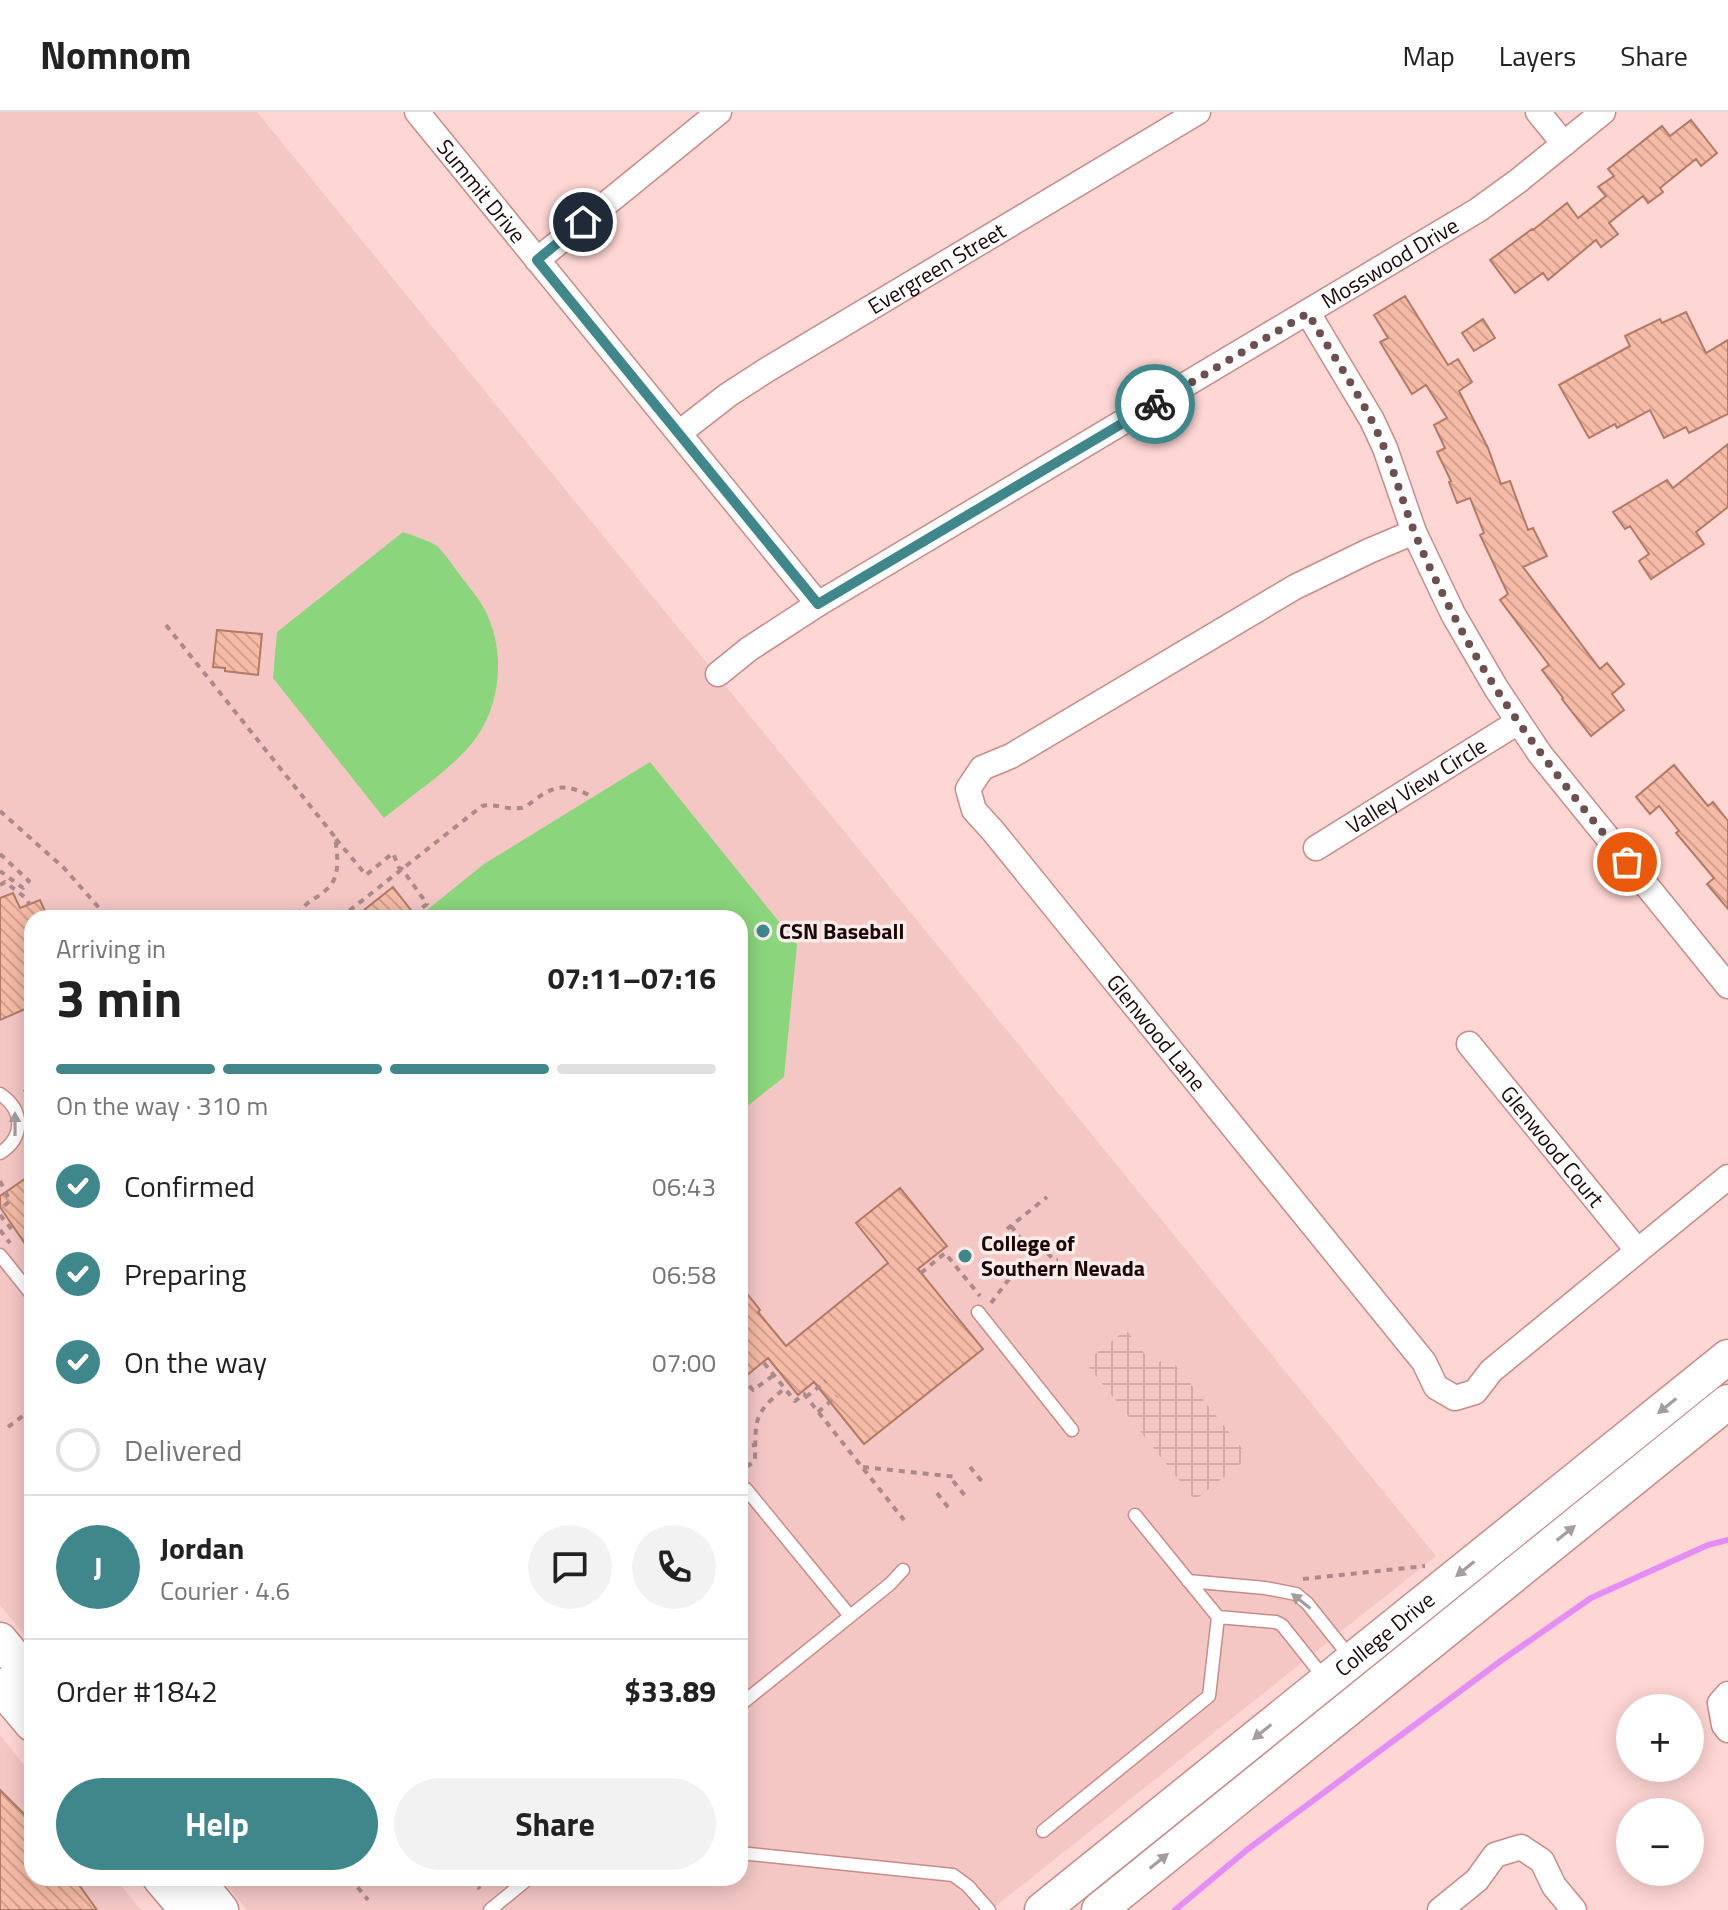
<!DOCTYPE html>
<meta charset="utf-8">
<style>
body{margin:0;font-family:"Titillium Web",sans-serif;background:#f2f2f2;color:#222;height:100vh;display:flex;flex-direction:column;font-size:30px;white-space:nowrap}
*{box-sizing:border-box;margin:0}
p{font-size:26px;color:#767676}
.icon{flex:none;width:44px;height:44px;fill:none;stroke:currentColor;stroke-width:2;stroke-linecap:round;stroke-linejoin:round}
.map{position:relative;flex:1;overflow:hidden}
.details{position:absolute;left:24px;top:798px;width:724px;height:976px;display:flex;flex-direction:column;background:#fff;border-radius:24px;box-shadow:0 4px 20px #0003}
.details>*{flex:none}
.buttons{position:absolute;left:1616px;top:1582px;display:grid;gap:16px}
.buttons a{display:grid;place-items:center;width:88px;height:88px;border-radius:50%;background:#fff;box-shadow:0 4px 20px #0003;font-size:40px}
.pin{position:absolute;display:grid;place-items:center;width:68px;height:68px;color:#fff;margin:-34px;border:4px solid #fff;border-radius:50%;box-shadow:0 2px 8px #0007}
.courier{position:absolute;display:grid;place-items:center;width:80px;height:80px;margin:-40px;border:6px solid #3f878b;border-radius:50%;background:#fff;color:#222;box-shadow:0 2px 10px #0007}
.summary em{font-style:normal;font-weight:700}
.summary div{display:flex;flex-direction:column-reverse}
.summary{display:flex;align-items:center;justify-content:space-between;height:136px;padding:0 32px}
h1{font-size:52px;font-weight:700;line-height:60px}
.bar{display:grid;grid-template-columns:repeat(4,1fr);gap:12px 8px;align-content:center;height:96px;padding:0 32px}
.bar i{height:10px;border-radius:6px;background:#e0e0e0}
.bar .active{background:#3f878b}
.bar p{grid-column:span 4}
.line{display:flex;align-items:center;gap:20px;padding:0 32px;border-top:2px solid #e0e0e0}
.line div{flex:1}
.round{display:grid;place-items:center;flex:none;width:84px;height:84px;border-radius:42px;background:#f2f2f2}
ol{padding:0 32px;list-style:none}
li{display:flex;align-items:center;gap:24px;height:88px}
li p{margin-inline-start:auto}
li .icon{padding:8px;border-radius:50%;background:#3f878b;color:#fff;stroke-width:4}
li:last-child{color:#767676}
li i{width:44px;height:44px;border:4px solid #e0e0e0;border-radius:50%}
.action{display:flex;gap:16px;margin-top:auto;padding:16px 32px}
.action a{flex:1;height:92px;border-radius:48px;background:#3f878b;color:#fff;font-size:32px;font-weight:700;line-height:92px;text-align:center}
.action a+a{background:#f2f2f2;color:#222}
header{display:flex;align-items:center;gap:48px;box-sizing:border-box;height:112px;padding:0 40px;background:#fff;border-bottom:2px solid #e0e0e0}
header strong{font-size:38px}
nav{display:flex;gap:44px;margin-inline-start:auto;font-size:28px}
.map>svg:first-child{display:block}
.built{fill:#f4c7c5}
.industrial{fill:url(#industrial-grid)}
.green{fill:#8bd57d}
.lines{fill:none;stroke-linecap:round;stroke-linejoin:round}
.stream{stroke:#e48ef5;stroke-width:6}
.building{fill:url(#building-back-hatch);stroke:#b17b67;stroke-width:2}
.lane-casing{stroke:#c88b8a;stroke-width:15}
.street-casing{stroke:#c88b8a;stroke-width:27}
.secondary-casing{stroke:#c88b8a;stroke-width:37}
.path{stroke:#ab8a89;stroke-width:4;stroke-dasharray:6 6;stroke-linecap:butt}
.lane{stroke:#fff;stroke-width:12}
.street{stroke:#fff;stroke-width:24}
.secondary{stroke:#fff;stroke-width:34}
.oneway{fill:#a59c9d}
.done{stroke:#6c5050;stroke-width:8;stroke-dasharray:0 14.4}
.route{stroke:#3f878b;stroke-width:10}
.poi-dot{fill:#3f878b;stroke:#f8ebea;stroke-width:3}
.labels{text-anchor:middle;dominant-baseline:central;stroke-width:7;stroke-linejoin:round;paint-order:stroke}
.street-label{font-size:22px;fill:#1d0809;stroke:#f8ebea}
.poi-label{font-size:22px;font-weight:bold;fill:#1d0809;stroke:#f8ebea;text-anchor:start}
</style>
<header>
<strong>Nomnom</strong>
<nav><a>Map</a><a>Layers</a><a>Share</a></nav>
</header>
<div class="map">
<svg width="1728" height="1798" viewBox="0 0 1728 1798">
<defs>
<pattern id="industrial-grid" width="8" height="8" patternUnits="userSpaceOnUse" patternTransform="scale(2)"><rect width="8" height="8" fill="#f4c7c5"/><path d="M0 4h8M4 0v8" fill="none" stroke="#d1a9a8"/></pattern>
<pattern id="building-back-hatch" width="6" height="6" patternUnits="userSpaceOnUse" patternTransform="scale(2)"><rect width="6" height="6" fill="#f6bba6"/><path d="M-1 5l2 2M0 0l6 6M5-1l2 2" fill="none" stroke="#d29f8e"/></pattern>
</defs>
<rect width="100%" height="100%" fill="#fed6d4"/>
<!-- built -->
<path class="built" d="M 0,0 L 257,0 L 1436,1444 L 991,1798 L 247,1798 L 221,1766 L 740,1766 L 740,806 L 32,806 L 32,1532 L 0,1493 Z
M 0,1623 L 32,1663 L 32,1766 L 115,1766 L 141,1798 L 0,1798 Z"/>
<!-- industrial -->
<path class="industrial" d="M 1126,1218 L 1154,1254 L 1168,1244 L 1249,1345 L 1195,1388 L 1085,1250 Z"/>
<!-- green -->
<path class="green" d="M 403,420 C 413,424 428,428 437,434 C 445,441 453,454 460,463 C 468,474 478,485 485,498 C 505,537 502,590 476,626 C 456,654 412,683 384,706 L 273,566 L 277,520 Z
M 650,650 L 797,832 L 784,965 L 740,1000 L 740,806 L 417,806 L 484,752 Z"/>
<g class="lines">
<!-- stream -->
<path class="stream" d="M 1175,1798 L 1248,1737 L 1502,1548 L 1591,1486 L 1708,1433 L 1728,1428"/>
</g>
<!-- building -->
<path class="building" d="M 1691,8 L 1717,41 L 1701,54 L 1696,47 L 1660,76 L 1663,80 L 1648,91 L 1643,84 L 1609,111 L 1618,122 L 1601,135 L 1596,128 L 1548,168 L 1543,161 L 1515,181 L 1490,148 L 1532,117 L 1533,118 L 1567,91 L 1578,106 L 1606,84 L 1598,75 L 1614,64 L 1608,57 L 1662,14 L 1670,24 Z
M 1405,184 L 1448,253 L 1458,247 L 1472,270 L 1459,279 L 1488,336 L 1501,372 L 1510,369 L 1528,418 L 1533,416 L 1547,444 L 1523,455 L 1600,557 L 1607,551 L 1624,572 L 1612,582 L 1624,598 L 1591,624 L 1562,587 L 1563,586 L 1542,558 L 1549,553 L 1500,488 L 1508,482 L 1480,423 L 1484,421 L 1470,386 L 1457,391 L 1449,370 L 1451,369 L 1437,340 L 1445,336 L 1434,313 L 1447,306 L 1426,273 L 1412,282 L 1380,230 L 1388,226 L 1374,203 Z
M 1686,200 L 1706,241 L 1728,228 L 1728,302 L 1689,321 L 1686,315 L 1664,326 L 1650,298 L 1617,316 L 1615,312 L 1589,326 L 1559,273 L 1630,234 L 1625,224 L 1660,207 L 1662,211 Z
M 1483,207 L 1495,226 L 1474,239 L 1462,221 Z
M 1728,332 L 1728,395 L 1696,420 L 1704,432 L 1651,467 L 1639,449 L 1649,442 L 1630,414 L 1625,417 L 1613,400 L 1667,368 L 1673,376 Z
M 217,518 L 262,522 L 258,563 L 225,559 L 225,556 L 213,555 Z
M 1674,653 L 1708,694 L 1713,690 L 1728,709 L 1728,797 L 1707,772 L 1714,766 L 1676,721 L 1679,719 L 1659,694 L 1650,702 L 1636,685 Z
M 393,775 L 417,806 L 354,806 Z
M 13,781 L 20,796 L 40,788 L 48,806 L 32,806 L 32,894 L 0,908 L 0,786 Z
M 32,1062 L 32,1142 L 0,1095 L 0,1084 Z
M 900,1076 L 947,1134 L 918,1157 L 983,1237 L 864,1332 L 814,1270 L 798,1283 L 768,1246 L 740,1269 L 740,1173 L 760,1198 L 758,1200 L 786,1234 L 888,1151 L 856,1111 Z
M 0,1678 L 32,1710 L 32,1766 L 74,1766 L 97,1798 L 0,1798 Z"/>
<g class="lines">
<!-- lane casing -->
<g class="lane-casing">
<path id="lane" d="M 0,982 C 24,998 25,1025 0,1041
M 0,1143 L 32,1183
M 978,1200 L 1072,1318
M 746,1377 L 850,1504
M 1135,1403 L 1218,1505 L 1276,1510 L 1282,1513 L 1325,1567
M 1188,1469 L 1265,1476 L 1296,1482 L 1307,1491 L 1350,1545
M 740,1593 L 890,1472 L 903,1458
M 1043,1719 L 1209,1584 L 1218,1505
M 740,1741 L 953,1763 L 968,1774 L 989,1798
M 490,1798 L 529,1766"/>
</g>
<!-- street casing -->
<g class="street-casing">
<g id="street">
<path id="s1" d="M 417,0 L 818,492"/>
<path d="M 1538,0 L 1564,32"/>
<path d="M 537,148 L 719,0"/>
<path d="M 1308,201 L 1372,308 L 1385,336 L 1414,420 L 1453,502 L 1496,576 L 1540,642 L 1728,874"/>
<path id="s2" d="M 679,321 L 728,283 L 765,259 L 1198,0"/>
<path id="s3" d="M 1414,420 L 1369,439 L 1295,475 L 1011,644 L 982,656 L 968,677 L 974,698 L 993,719 L 1424,1250 L 1436,1275 L 1455,1286 L 1475,1280 L 1491,1259 L 1728,1065"/>
<path id="s4" d="M 718,562 L 749,537 L 818,492 L 1478,98 L 1518,69 L 1603,0"/>
<path id="s5" d="M 1316,736 L 1518,610"/>
<path id="s6" d="M 1469,932 L 1637,1138"/>
<path d="M 1728,1582 L 1720,1591 L 1724,1613 L 1728,1618"/>
<path d="M 1440,1798 L 1477,1768 L 1495,1743 L 1521,1735 L 1542,1749 L 1554,1774 L 1574,1798"/>
</g>
</g>
<!-- secondary casing -->
<g class="secondary-casing">
<g id="secondary">
<path d="M 0,1528 L 32,1567"/>
<path d="M 0,1574 L 32,1612"/>
<path d="M 160,1766 L 187,1798"/>
<path d="M 195,1766 L 221,1798"/>
<path id="s7" d="M 1042,1798 L 1728,1245"/>
<path d="M 1099,1798 L 1728,1290"/>
</g>
</g>
<!-- path -->
<path class="path" d="M 166,513 L 335,725 C 337,740 341,763 329,775 C 317,788 304,788 297,806
M 0,699 L 64,756 L 108,806
M 336,727 L 366,763 L 393,741 L 399,756 L 402,757 L 427,792 L 409,806
M 0,742 L 29,769 L 23,776 L 0,759
M 0,773 L 5,770 L 27,787 L 29,792
M 340,806 L 482,694 C 495,691 506,698 520,696 C 526,696 530,691 536,687 C 556,672 568,673 589,683
M 24,980 L 32,974
M 0,1069 L 10,1089 L 0,1097
M 0,1103 L 14,1120
M 1011,1114 L 1030,1139
M 1007,1117 L 1047,1085
M 0,1118 L 10,1131
M 921,1161 L 945,1141 L 980,1184
M 991,1191 L 1030,1139 C 1040,1133 1047,1140 1054,1148 L 1058,1148
M 764,1251 L 795,1289 L 804,1282 L 904,1408
M 741,1265 L 753,1278 L 774,1263
M 806,1285 L 826,1269
M 818,1300 L 837,1284
M 8,1315 L 32,1297
M 740,1335 L 755,1333
M 740,1343 L 748,1354 L 755,1348 C 756,1309 752,1302 784,1277
M 863,1355 L 957,1365
M 970,1355 L 984,1372
M 953,1369 L 967,1386
M 937,1381 L 951,1399
M 1303,1467 L 1425,1454
M 350,1766 L 368,1788
M 470,1766 L 480,1777"/>
<!-- lane -->
<use href="#lane" class="lane"/>
<!-- street -->
<use href="#street" class="street"/>
<!-- secondary -->
<use href="#secondary" class="secondary"/>
</g>
<!-- one-way arrows -->
<defs><path id="oneway-solid" d="M-6-.8H1V-3.2L6.5 0L1 3.2V.8H-6Z" transform="scale(2)"/></defs>
<g class="oneway">
<use href="#oneway-solid" transform="translate(15 1012) rotate(-90)"/>
<use href="#oneway-solid" transform="translate(1667 1294) rotate(141)"/>
<use href="#oneway-solid" transform="translate(1566 1421) rotate(-39)"/>
<use href="#oneway-solid" transform="translate(1465 1457) rotate(141)"/>
<use href="#oneway-solid" transform="translate(1301 1489) rotate(-142)"/>
<use href="#oneway-solid" transform="translate(1262 1620) rotate(141)"/>
<use href="#oneway-solid" transform="translate(1159 1749) rotate(-39)"/>
</g>
<g class="lines">
<!-- done -->
<path class="done" d="M 1155,292 L 1308,201 C 1333,245 1364,287 1383,333 C 1395,361 1403,391 1414,419 C 1425,447 1439,475 1453,502 C 1499,593 1563,672 1627,750"/>
<!-- route -->
<path class="route" d="M 583,110 L 537,148 L 818,492 L 1155,292"/>
</g>
<!-- markers -->
<g class="poi-dot">
<circle cx="763" cy="819" r="8"/>
<circle cx="965" cy="1144" r="8"/>
</g>
<g class="labels">
<!-- street labels -->
<g class="street-label">
<text stroke="none"><textPath href="#s1" startOffset="102">Summit Drive</textPath></text>
<text stroke="none"><textPath href="#s4" startOffset="788">Mosswood Drive</textPath></text>
<text stroke="none"><textPath href="#s2" startOffset="306">Evergreen Street</textPath></text>
<text stroke="none"><textPath href="#s5" startOffset="118">Valley View Circle</textPath></text>
<text stroke="none"><textPath href="#s3" startOffset="828">Glenwood Lane</textPath></text>
<text stroke="none"><textPath href="#s6" startOffset="132">Glenwood Court</textPath></text>
<text stroke="none"><textPath href="#s7" startOffset="440">College Drive</textPath></text>
</g>
<!-- poi labels -->
<g class="poi-label">
<text x="779" y="819">CSN Baseball</text>
<text x="981" y="1131">College of<tspan x="981" dy="25">Southern Nevada</tspan></text>
</g>
</g>
</svg>
<div class="buttons">
<a>+</a>
<a>−</a>
</div>
<div class="pin" style="left:1627px;top:750px;background:#ea580c"><svg class="icon" aria-label="bag" viewBox="0 0 24 24"><path d="M5 8h14l-1 12H6zM9 8a3 3 0 0 1 6 0"/></svg></div>
<div class="pin" style="left:583px;top:110px;background:#1f2937"><svg class="icon" aria-label="home" viewBox="0 0 24 24"><path d="M3 11l9-7 9 7M6 9v11h12V9"/></svg></div>
<div class="courier" style="left:1155px;top:292px"><svg class="icon" aria-label="bike" viewBox="0 0 24 24"><circle cx="6" cy="16" r="4"/><circle cx="18" cy="16" r="4"/><path d="M6 16l4-8h5l3 8M10 8l3 8H6M13 5h3"/></svg></div>
<section class="details">
<div class="summary"><div><h1>3 min</h1><p>Arriving in</p></div><em>07:11–07:16</em></div>
<div class="bar"><i class="active"></i><i class="active"></i><i class="active"></i><i></i><p>On the way · 310 m</p></div>
<ol>
<li><svg class="icon" aria-label="check" viewBox="0 0 24 24"><path d="M5 12l5 5 9-10"/></svg>Confirmed<p>06:43</p></li>
<li><svg class="icon" aria-label="check" viewBox="0 0 24 24"><path d="M5 12l5 5 9-10"/></svg>Preparing<p>06:58</p></li>
<li><svg class="icon" aria-label="check" viewBox="0 0 24 24"><path d="M5 12l5 5 9-10"/></svg>On the way<p>07:00</p></li>
<li><i></i>Delivered</li>
</ol>
<div class="line" style="height:144px"><b class="round" style="background:#3f878b;color:#fff">J</b><div><b>Jordan</b><p>Courier · 4.6</p></div><a class="round"><svg class="icon" aria-label="chat" viewBox="0 0 24 24"><path d="M4 5h16v11H9l-5 4z"/></svg></a><a class="round"><svg class="icon" aria-label="phone" viewBox="0 0 24 24"><path d="M5 4h4l2 5-3 2q2 4 5 5l2-3 5 2v4C11 20 4 13 5 4z"/></svg></a></div>
<div class="line" style="height:104px"><div>Order #1842</div><b>$33.89</b></div>
<div class="action"><a>Help</a><a>Share</a></div>
</section>
</div>
